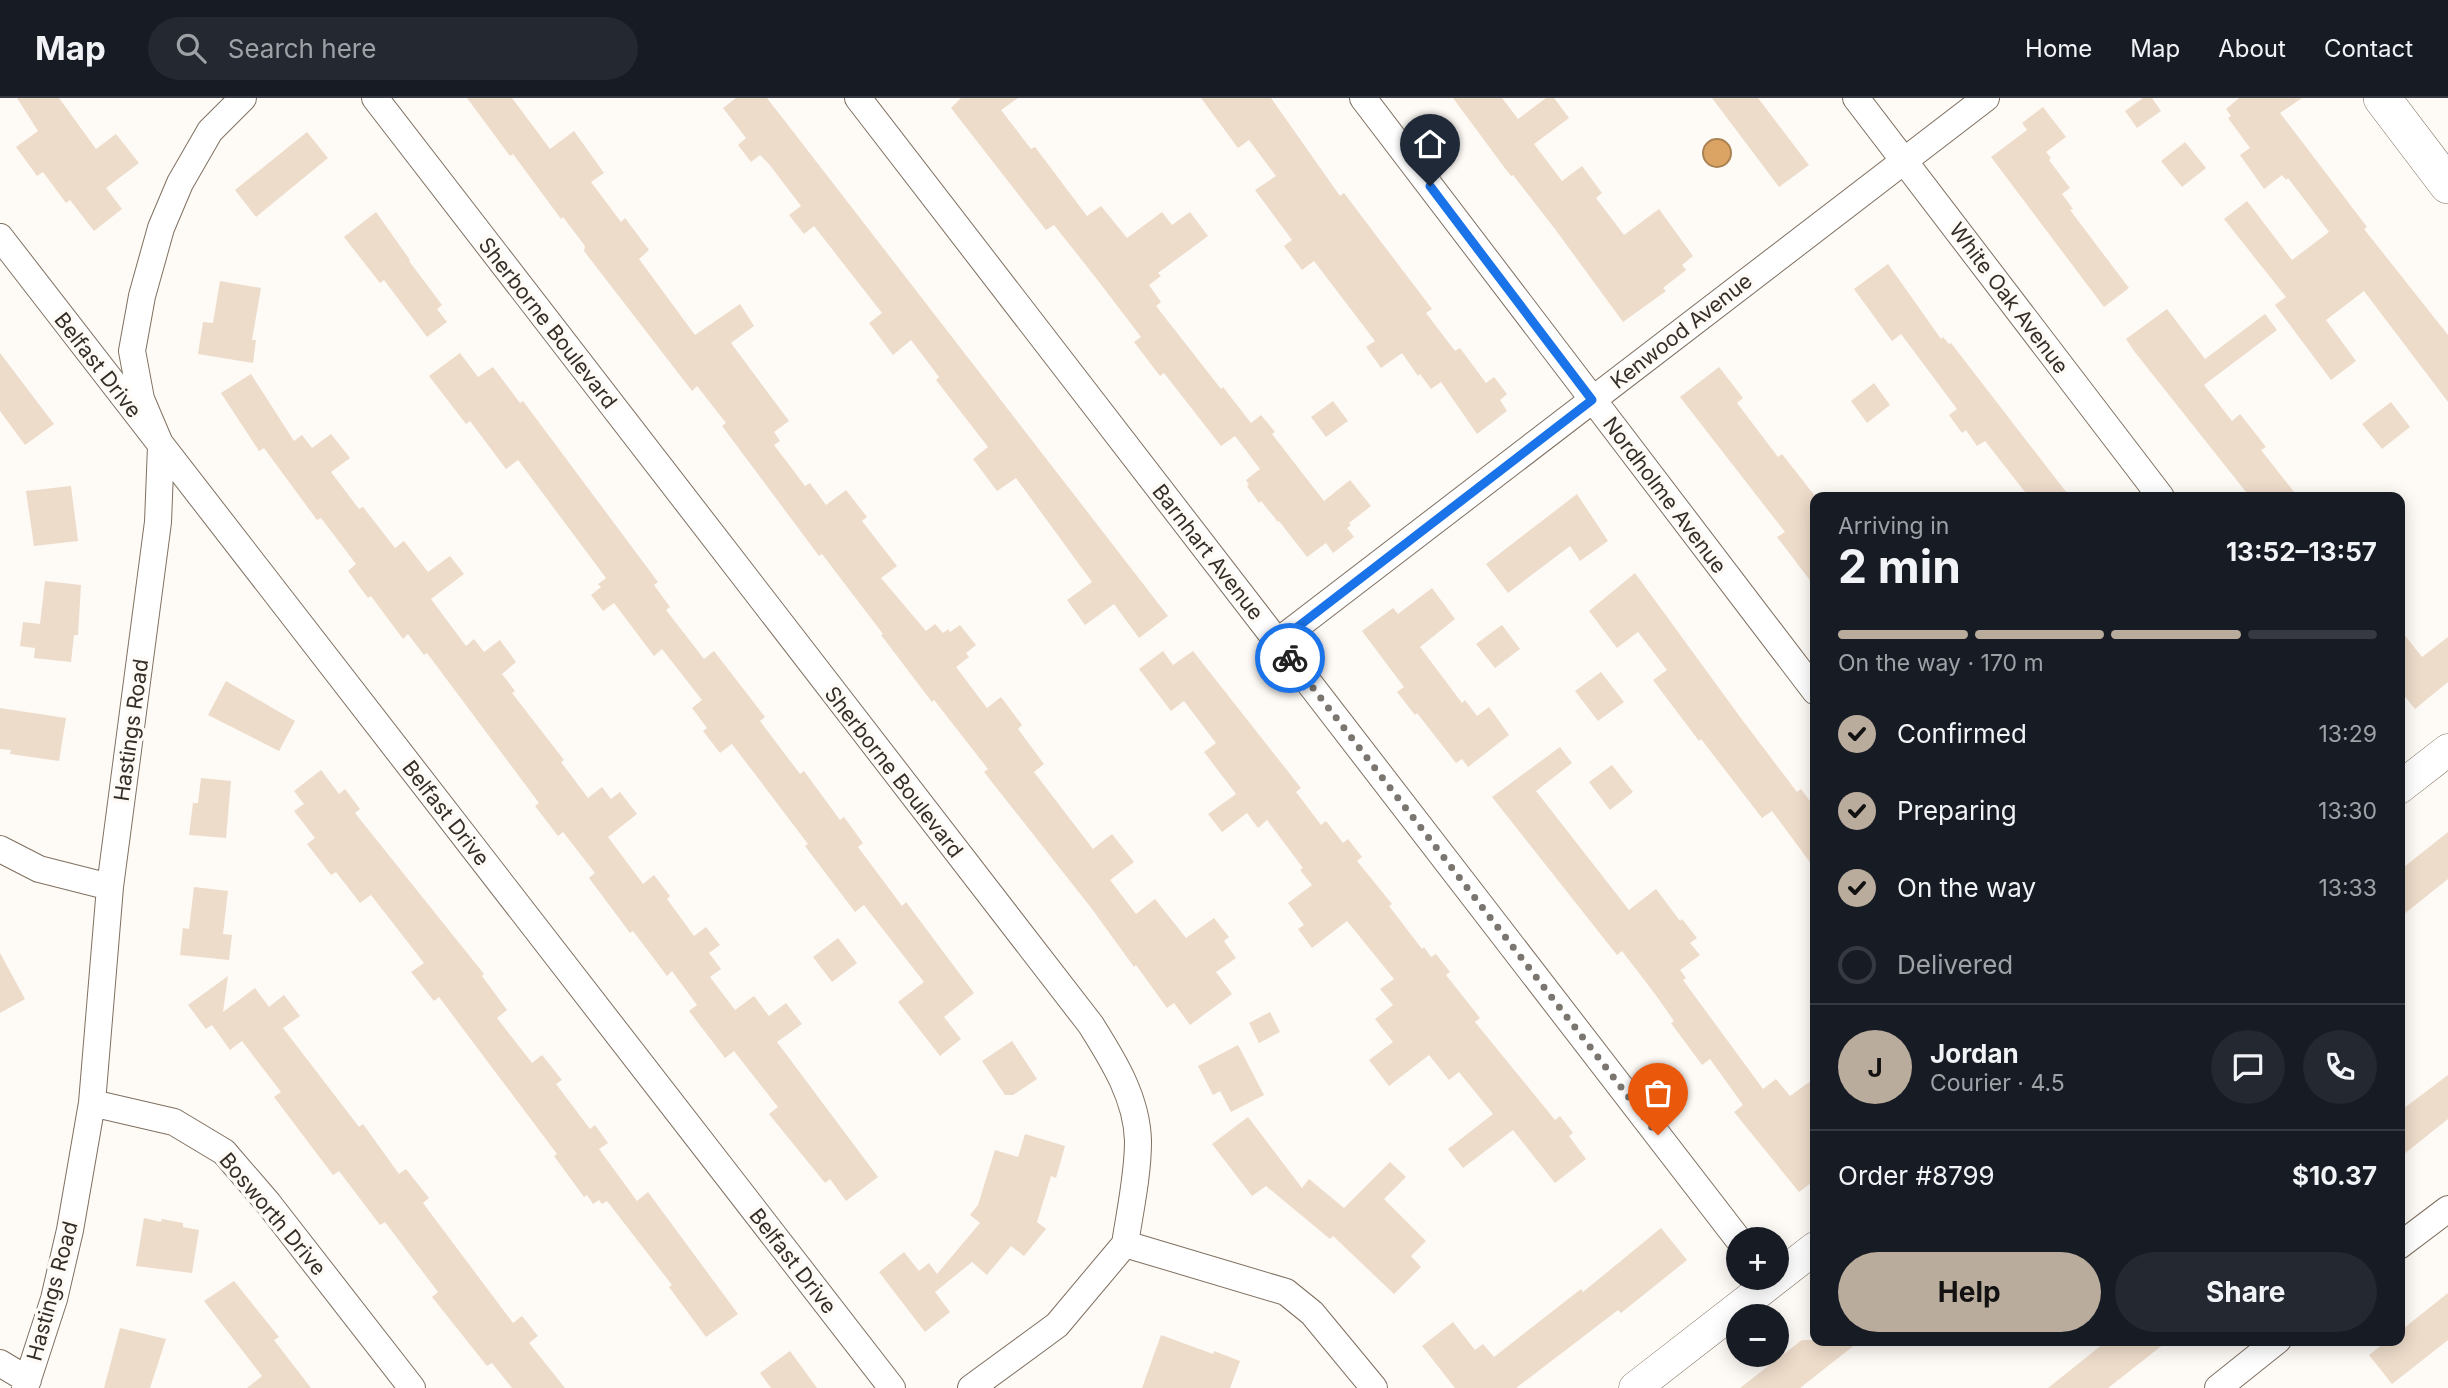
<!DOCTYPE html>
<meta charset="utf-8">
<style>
body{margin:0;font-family:Inter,sans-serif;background:#242831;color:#f1f3f6;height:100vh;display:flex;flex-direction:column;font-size:26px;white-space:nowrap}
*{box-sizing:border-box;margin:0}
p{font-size:23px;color:#9ea1a6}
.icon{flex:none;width:38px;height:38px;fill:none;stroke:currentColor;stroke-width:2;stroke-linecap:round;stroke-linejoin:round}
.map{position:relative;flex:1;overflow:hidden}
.details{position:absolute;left:1810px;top:394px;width:595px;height:854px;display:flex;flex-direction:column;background:#171b24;border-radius:14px;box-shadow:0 4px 18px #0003}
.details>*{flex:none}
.buttons{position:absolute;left:1726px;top:1129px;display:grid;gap:14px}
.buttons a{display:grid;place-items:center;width:63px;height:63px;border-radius:50%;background:#171b24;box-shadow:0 4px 18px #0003;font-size:35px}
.pin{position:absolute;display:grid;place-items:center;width:60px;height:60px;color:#fff;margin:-72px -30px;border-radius:50% 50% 50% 0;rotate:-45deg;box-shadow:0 0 7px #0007}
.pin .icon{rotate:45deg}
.courier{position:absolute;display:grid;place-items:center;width:70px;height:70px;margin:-35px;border:5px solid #1a73e8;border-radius:50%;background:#fff;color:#222;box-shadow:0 2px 9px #0007}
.head em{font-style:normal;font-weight:700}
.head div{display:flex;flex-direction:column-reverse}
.head{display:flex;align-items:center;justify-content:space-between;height:119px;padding:0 28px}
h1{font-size:46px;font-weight:700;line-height:52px}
.bar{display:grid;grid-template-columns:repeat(4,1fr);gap:10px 7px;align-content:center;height:84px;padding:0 28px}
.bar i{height:9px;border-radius:5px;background:#363941}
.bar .selected{background:#baac9c}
.bar p{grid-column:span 4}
.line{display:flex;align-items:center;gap:18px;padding:0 28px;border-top:2px solid #363941}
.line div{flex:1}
.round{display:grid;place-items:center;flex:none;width:74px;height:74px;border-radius:37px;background:#242831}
ol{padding:0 28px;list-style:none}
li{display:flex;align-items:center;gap:21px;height:77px}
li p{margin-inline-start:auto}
li .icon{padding:7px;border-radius:50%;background:#baac9c;color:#111;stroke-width:4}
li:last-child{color:#9ea1a6}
li i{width:38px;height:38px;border:4px solid #363941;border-radius:50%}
.action{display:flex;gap:14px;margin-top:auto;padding:14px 28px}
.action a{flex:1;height:80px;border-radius:42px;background:#baac9c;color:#111;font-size:28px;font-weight:700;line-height:80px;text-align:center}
.action a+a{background:#242831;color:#f1f3f6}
header{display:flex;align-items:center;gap:42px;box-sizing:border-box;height:98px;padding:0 35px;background:#171b24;border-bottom:2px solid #363941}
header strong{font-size:33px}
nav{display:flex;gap:38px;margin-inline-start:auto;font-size:24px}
.search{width:490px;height:63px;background:#242831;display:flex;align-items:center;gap:18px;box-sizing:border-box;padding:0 24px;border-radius:38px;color:#9ea1a6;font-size:26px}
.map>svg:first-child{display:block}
.water{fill:#dba465;stroke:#a98152;stroke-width:2}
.building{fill:#eedcca}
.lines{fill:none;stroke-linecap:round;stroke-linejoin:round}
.minor-casing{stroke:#7f7060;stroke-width:28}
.tertiary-casing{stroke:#7f7060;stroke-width:33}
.secondary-casing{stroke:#7f7060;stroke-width:38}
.minor{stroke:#fff;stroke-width:26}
.tertiary{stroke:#fff;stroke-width:32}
.secondary{stroke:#fff;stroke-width:37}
.done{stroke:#7b756f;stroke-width:7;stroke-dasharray:0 12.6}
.route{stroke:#1a73e8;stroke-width:9}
.labels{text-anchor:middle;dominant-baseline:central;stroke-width:7;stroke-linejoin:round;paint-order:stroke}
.street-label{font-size:21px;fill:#352e27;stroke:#fefaf6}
</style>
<header>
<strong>Map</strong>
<div class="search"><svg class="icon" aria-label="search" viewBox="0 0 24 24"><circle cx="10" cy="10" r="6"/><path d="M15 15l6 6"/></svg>Search here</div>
<nav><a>Home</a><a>Map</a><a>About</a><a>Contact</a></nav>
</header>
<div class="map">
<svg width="2448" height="1290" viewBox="0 0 2448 1290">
<rect width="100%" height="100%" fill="#fefaf6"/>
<!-- water -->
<path class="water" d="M1703 55a14 14 0 1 1 28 0a14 14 0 1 1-28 0Z"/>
<!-- building -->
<path class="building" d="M 17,0 L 59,0 L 96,51 L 116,36 L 139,65 L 106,90 L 122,111 L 94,133 L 70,102 L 66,105 L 43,74 L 37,78 L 16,49 L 38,33 Z
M 467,0 L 512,0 L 550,51 L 574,33 L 604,75 L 591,84 L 621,124 L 625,120 L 649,152 L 639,161 L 695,237 L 740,206 L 754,228 L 731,245 L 789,323 L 774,334 L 780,343 L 774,347 L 805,388 L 810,385 L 826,407 L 846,392 L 867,419 L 862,423 L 897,468 L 881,480 L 926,533 L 935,526 L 943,535 L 948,531 L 950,534 L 960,527 L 976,547 L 966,555 L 969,559 L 956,569 L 987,610 L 1001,599 L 1022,627 L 1018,631 L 1044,666 L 1034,674 L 1093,751 L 1112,736 L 1134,764 L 1110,782 L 1136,816 L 1155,801 L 1186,840 L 1214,820 L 1229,839 L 1224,843 L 1236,860 L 1216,874 L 1232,896 L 1190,927 L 1174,905 L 1167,910 L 1136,867 L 1134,869 L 1092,811 L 984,674 L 988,671 L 934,602 L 932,604 L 881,537 L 883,536 L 822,456 L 819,458 L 722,328 L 726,325 L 697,288 L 692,293 L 584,153 L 585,148 L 563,119 L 561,121 L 513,56 L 510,58 Z
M 736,0 L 767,0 L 1168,518 L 1139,540 L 1114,506 L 1085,527 L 1067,502 L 1092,484 L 1016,380 L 997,393 L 973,361 L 988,349 L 936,282 L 939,279 L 911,242 L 893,257 L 869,225 L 882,215 L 814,128 L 804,136 L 789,117 L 801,108 L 769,66 L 760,57 L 751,64 L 738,47 L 746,40 L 723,10 Z
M 961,0 L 1018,0 L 1001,12 L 1031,51 L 1035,49 L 1087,118 L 1101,108 L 1127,140 L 1162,114 L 1172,127 L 1190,114 L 1208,138 L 1158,175 L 1161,178 L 1149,187 L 1161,204 L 1156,208 L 1221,291 L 1223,289 L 1251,325 L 1261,317 L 1275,334 L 1272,336 L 1324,403 L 1350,382 L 1371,408 L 1349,425 L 1351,427 L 1347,430 L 1354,439 L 1333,455 L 1326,445 L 1307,459 L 1279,423 L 1278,424 L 1261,403 L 1259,405 L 1247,388 L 1249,387 L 1246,382 L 1260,371 L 1235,338 L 1221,348 L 1164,275 L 1160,278 L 1134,244 L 1141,239 L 1096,180 L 1054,127 L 1046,132 L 951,10 Z
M 1201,0 L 1271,0 L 1340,98 L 1344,95 L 1432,211 L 1426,215 L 1455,253 L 1460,250 L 1486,285 L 1494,279 L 1507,296 L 1500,302 L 1507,313 L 1477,336 L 1441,284 L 1431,291 L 1420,276 L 1418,278 L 1402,255 L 1381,270 L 1366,249 L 1375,243 L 1314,163 L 1302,172 L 1284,148 L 1292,142 L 1255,92 L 1276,78 L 1249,42 L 1238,50 Z
M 1453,0 L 1502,0 L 1518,21 L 1546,0 L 1554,0 L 1569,20 L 1534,46 L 1562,83 L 1582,68 L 1602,95 L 1596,100 L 1624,137 L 1659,111 L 1693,158 L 1682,167 L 1686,172 L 1663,190 L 1666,193 L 1623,224 L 1555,131 L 1513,77 L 1511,78 L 1504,69 Z
M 1712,0 L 1758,0 L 1809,67 L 1779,89 Z
M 2143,0 L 2152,0 L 2161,13 L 2137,30 L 2125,13 Z
M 2239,0 L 2302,0 L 2280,15 L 2367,129 L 2364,131 L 2448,237 L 2448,304 L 2364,193 L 2326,222 L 2356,263 L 2331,282 L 2275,207 L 2286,199 L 2224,121 L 2247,103 L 2292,162 L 2329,134 L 2288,80 L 2286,82 L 2282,77 L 2264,91 L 2240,57 L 2250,50 L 2228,20 L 2231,18 L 2226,11 Z
M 2043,9 L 2066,39 L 2046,54 L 2051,60 L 2049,62 L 2070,90 L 2062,96 L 2073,111 L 2070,112 L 2129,190 L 2104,209 L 1991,59 L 2027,32 L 2022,25 Z
M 307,34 L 328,60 L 256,119 L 235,92 Z
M 2185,44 L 2206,70 L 2182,89 L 2161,63 Z
M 376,114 L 410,162 L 409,163 L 442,207 L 437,211 L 447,224 L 427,239 L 384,182 L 380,185 L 344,139 Z
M 1888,166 L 1941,241 L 1943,239 L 1949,246 L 1951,245 L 2070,399 L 2029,399 L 1985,343 L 1977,348 L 1966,332 L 1962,335 L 1949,317 L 1957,311 L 1901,236 L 1892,243 L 1854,191 Z
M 220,183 L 261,190 L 252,242 L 256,242 L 253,265 L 198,256 L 203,224 L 213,225 Z
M 2167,211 L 2205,261 L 2265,216 L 2277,232 L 2204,287 L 2232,323 L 2240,316 L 2266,349 L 2261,352 L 2298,399 L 2250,399 L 2134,253 L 2126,241 Z
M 0,255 L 54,326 L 25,347 L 0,313 Z
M 460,255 L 478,279 L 493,269 L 520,305 L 523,303 L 658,484 L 654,487 L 670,509 L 666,512 L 704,561 L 714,553 L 765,619 L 760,623 L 800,676 L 804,673 L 840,722 L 844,719 L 863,745 L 858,749 L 902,808 L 906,804 L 974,895 L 944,919 L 961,941 L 940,958 L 898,904 L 924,884 L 864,807 L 855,814 L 805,748 L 808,746 L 732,646 L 720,655 L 703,633 L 707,630 L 692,610 L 702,602 L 662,551 L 654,558 L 614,505 L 603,513 L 591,497 L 601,489 L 598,486 L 606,480 L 518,362 L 506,371 L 470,323 L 466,326 L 429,278 Z
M 1719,269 L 1743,300 L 1737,305 L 1778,359 L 1782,356 L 1815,398 L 1815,489 L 1777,439 L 1785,434 L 1680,299 Z
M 251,276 L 294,343 L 302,337 L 312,350 L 331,336 L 350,360 L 331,374 L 359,411 L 363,409 L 395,450 L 404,443 L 428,474 L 450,458 L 464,476 L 431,501 L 466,548 L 474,541 L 484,554 L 500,542 L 516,564 L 502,576 L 515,593 L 512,595 L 564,662 L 561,664 L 588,700 L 602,689 L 611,701 L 620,694 L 637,716 L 608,739 L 643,786 L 654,777 L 670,798 L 667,801 L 694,838 L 706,829 L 720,847 L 709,855 L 721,871 L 710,879 L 735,912 L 754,898 L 769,918 L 786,905 L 802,926 L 777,944 L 878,1079 L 846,1103 L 830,1081 L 825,1085 L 769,1016 L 778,1009 L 734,953 L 725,960 L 689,913 L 697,907 L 672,873 L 667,878 L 633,833 L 630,835 L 589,780 L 595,775 L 563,734 L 558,738 L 535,708 L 539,705 L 427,555 L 424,557 L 408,536 L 403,541 L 371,498 L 368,500 L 348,473 L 356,466 L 321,420 L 317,422 L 264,350 L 259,353 L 221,295 Z
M 1874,285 L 1890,307 L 1867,325 L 1851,303 Z
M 1333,303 L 1348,323 L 1326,339 L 1311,319 Z
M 2391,304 L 2410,329 L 2382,351 L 2362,326 Z
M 71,388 L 78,443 L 34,448 L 26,393 Z
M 1577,396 L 1608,443 L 1580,463 L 1570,448 L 1508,495 L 1486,466 Z
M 1635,475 L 1743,623 L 1797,694 L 1801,691 L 1815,710 L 1815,771 L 1772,713 L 1762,720 L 1701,641 L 1699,643 L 1653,582 L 1667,572 L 1638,534 L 1617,550 L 1589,513 Z
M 45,483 L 81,487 L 78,537 L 74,537 L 71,564 L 34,560 L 35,550 L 20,548 L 23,524 L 40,526 Z
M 1432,490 L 1455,521 L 1420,549 L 1462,605 L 1465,602 L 1477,618 L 1489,609 L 1509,637 L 1468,669 L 1462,661 L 1456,665 L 1417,615 L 1415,617 L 1397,594 L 1404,589 L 1362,533 L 1393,510 L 1398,516 Z
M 1502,527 L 1520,551 L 1495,570 L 1476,546 Z
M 2399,530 L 2422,559 L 2448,539 L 2448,584 L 2415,611 L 2399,591 Z
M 1163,553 L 1173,567 L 1193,553 L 1301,690 L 1296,694 L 1321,727 L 1326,723 L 1343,745 L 1348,741 L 1362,759 L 1357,763 L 1392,806 L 1389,808 L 1422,851 L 1424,849 L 1431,859 L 1436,856 L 1450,874 L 1446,877 L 1480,920 L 1475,924 L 1555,1022 L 1560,1018 L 1573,1035 L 1569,1038 L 1586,1061 L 1555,1085 L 1513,1032 L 1463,1070 L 1448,1051 L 1493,1016 L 1459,974 L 1449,982 L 1429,957 L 1389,988 L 1369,962 L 1393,944 L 1375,921 L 1393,907 L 1380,891 L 1394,881 L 1347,823 L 1312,850 L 1298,831 L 1304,827 L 1288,805 L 1312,787 L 1300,772 L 1303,770 L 1267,722 L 1258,730 L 1247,715 L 1222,734 L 1208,716 L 1236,696 L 1204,654 L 1216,645 L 1184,603 L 1171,613 L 1139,571 Z
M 1601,574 L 1624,604 L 1598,623 L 1575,593 Z
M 226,583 L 295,623 L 279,653 L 208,617 Z
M 0,610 L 66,620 L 59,663 L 10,656 L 11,652 L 0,651 Z
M 1560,649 L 1572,665 L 1536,693 L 1629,812 L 1656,791 L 1680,823 L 1682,821 L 1697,840 L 1690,845 L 1700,857 L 1680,872 L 1686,880 L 1683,882 L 1763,991 L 1776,981 L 1790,998 L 1815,980 L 1815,1082 L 1799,1094 L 1734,1014 L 1743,1007 L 1710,961 L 1702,967 L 1671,925 L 1674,923 L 1655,896 L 1622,853 L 1617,857 L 1492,699 Z
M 1612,667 L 1633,694 L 1610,712 L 1589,684 Z
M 321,672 L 339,696 L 345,691 L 360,711 L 355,715 L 484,876 L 482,878 L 507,912 L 497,920 L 532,965 L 542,957 L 562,982 L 556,986 L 590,1031 L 595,1027 L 608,1045 L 599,1051 L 637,1103 L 648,1094 L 738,1216 L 706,1239 L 669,1189 L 672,1187 L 607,1103 L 602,1106 L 599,1102 L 593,1106 L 587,1097 L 584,1099 L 554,1058 L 557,1056 L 439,899 L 434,903 L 411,874 L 424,865 L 371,797 L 360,805 L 336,774 L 331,777 L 307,746 L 315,740 L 294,713 L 304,706 L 294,693 Z
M 201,680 L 231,683 L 226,740 L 189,737 L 193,705 L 198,705 Z
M 2448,734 L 2448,781 L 2399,820 L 2399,773 Z
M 194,789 L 228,793 L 223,836 L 232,837 L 229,862 L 180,857 L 183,830 L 189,831 Z
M 838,840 L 857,865 L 832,884 L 813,859 Z
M 0,855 L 25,901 L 0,915 Z
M 228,878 L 223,914 L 255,890 L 269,909 L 284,897 L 300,918 L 283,930 L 359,1029 L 363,1026 L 399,1076 L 406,1071 L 429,1100 L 423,1105 L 513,1225 L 522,1218 L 538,1238 L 529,1245 L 565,1290 L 512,1290 L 492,1265 L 487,1268 L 432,1199 L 438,1194 L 385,1124 L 380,1127 L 339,1073 L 333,1077 L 274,999 L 281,994 L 242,943 L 230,952 L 212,927 L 206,931 L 188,907 Z
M 1270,914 L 1280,934 L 1259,945 L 1249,925 Z
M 1012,943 L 1037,981 L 1013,997 L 1005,997 L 982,963 Z
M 1238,947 L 1264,997 L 1231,1014 L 1220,993 L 1213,997 L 1198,968 Z
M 2448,977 L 2448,1021 L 2399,1060 L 2399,1014 Z
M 1248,1019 L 1302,1090 L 1309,1081 L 1344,1110 L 1390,1064 L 1406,1079 L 1384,1101 L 1426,1143 L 1411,1158 L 1421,1169 L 1394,1196 L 1333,1138 L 1330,1141 L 1266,1088 L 1252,1098 L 1212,1046 Z
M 1025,1036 L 1065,1048 L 1056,1080 L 1051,1078 L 1037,1124 L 1046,1131 L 1024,1158 L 1011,1148 L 987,1177 L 972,1164 L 935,1194 L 950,1214 L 925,1234 L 879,1174 L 904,1154 L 919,1173 L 929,1165 L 937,1176 L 980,1125 L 970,1117 L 978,1107 L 995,1052 L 1018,1059 Z
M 144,1120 L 161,1124 L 162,1121 L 183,1125 L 183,1129 L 199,1132 L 192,1175 L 136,1168 Z
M 1661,1130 L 1687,1162 L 1621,1215 L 1618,1212 L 1516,1290 L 1455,1290 L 1422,1248 L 1453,1224 L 1475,1252 L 1483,1246 L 1494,1259 L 1581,1191 L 1583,1194 Z
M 234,1183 L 279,1239 L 274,1242 L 311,1290 L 247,1290 L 262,1278 L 204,1203 Z
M 2448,1195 L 2448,1242 L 2392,1286 L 2369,1257 L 2388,1242 L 2399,1242 L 2399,1234 Z
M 120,1230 L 166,1241 L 150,1290 L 104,1290 Z
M 1161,1237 L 1213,1256 L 1214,1253 L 1240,1263 L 1230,1290 L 1142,1290 Z
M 1802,1242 L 1861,1242 L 1800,1290 L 1740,1290 Z
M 2108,1242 L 2169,1242 L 2108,1290 L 2048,1290 Z
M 790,1253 L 817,1290 L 771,1290 L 760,1275 Z"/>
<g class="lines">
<!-- minor casing -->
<g class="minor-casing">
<path id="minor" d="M 375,0 L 1091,927 C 1113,962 1137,1000 1138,1043 C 1138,1077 1130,1113 1125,1146 L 1286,1194 L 1312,1215 L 1374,1290
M 858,0 L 1738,1141
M 1363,0 L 1815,593
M 1856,0 L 2161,399
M 0,139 L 892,1290
M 1277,544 L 1986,0
M 0,751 L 39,771 L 110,789
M 92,1005 L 174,1024 L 224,1054 L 268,1105 L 412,1290
M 2399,1148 L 2448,1111
M 0,1265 L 28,1282
M 25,1290 L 54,1201 L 70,1132 L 92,1005 L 110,789 L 158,424 L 161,348 L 141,301 L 132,253 L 142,198 L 161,130 L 180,85 L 210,33 L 243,0
M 971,1290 L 1057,1227 L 1125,1146
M 2218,1290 L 2278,1242"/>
</g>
<!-- tertiary casing -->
<g class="tertiary-casing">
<path id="tertiary" d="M 2399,690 L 2448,652
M 1635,1290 L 1815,1150"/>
</g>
<!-- secondary casing -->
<g class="secondary-casing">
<path id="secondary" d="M 2382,0 L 2448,87"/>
</g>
<!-- minor -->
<use href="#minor" class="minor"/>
<!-- tertiary -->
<use href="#tertiary" class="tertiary"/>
<!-- secondary -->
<use href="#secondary" class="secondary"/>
</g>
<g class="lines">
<!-- done -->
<path class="done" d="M 1290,560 L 1658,1037"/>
<!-- route -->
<path class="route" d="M 1290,560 L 1278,544 L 1592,302 L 1430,88"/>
</g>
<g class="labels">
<!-- street labels -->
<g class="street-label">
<text transform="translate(2009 200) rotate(53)">White Oak Avenue</text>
<text transform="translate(548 225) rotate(52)">Sherborne Boulevard</text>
<text transform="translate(1681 233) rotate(-38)">Kenwood Avenue</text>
<text transform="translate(98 267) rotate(52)">Belfast Drive</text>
<text transform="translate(1665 397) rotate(53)">Nordholme Avenue</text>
<text transform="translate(1208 454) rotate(52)">Barnhart Avenue</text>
<text transform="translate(131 632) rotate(-82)">Hastings Road</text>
<text transform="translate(894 674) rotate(52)">Sherborne Boulevard</text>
<text transform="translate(446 715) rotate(52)">Belfast Drive</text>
<text transform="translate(273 1116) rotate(50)">Bosworth Drive</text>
<text transform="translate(793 1163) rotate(52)">Belfast Drive</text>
<text transform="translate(52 1193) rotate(-75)">Hastings Road</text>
</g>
</g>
</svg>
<div class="buttons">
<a>+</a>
<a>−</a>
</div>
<div class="pin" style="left:1658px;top:1037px;background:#ea580c"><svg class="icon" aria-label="bag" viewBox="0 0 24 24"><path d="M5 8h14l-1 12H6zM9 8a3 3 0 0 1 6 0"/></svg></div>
<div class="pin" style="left:1430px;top:88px;background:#1f2937"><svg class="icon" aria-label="home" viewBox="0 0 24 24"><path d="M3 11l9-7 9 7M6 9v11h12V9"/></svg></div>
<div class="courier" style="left:1290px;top:560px"><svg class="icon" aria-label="bike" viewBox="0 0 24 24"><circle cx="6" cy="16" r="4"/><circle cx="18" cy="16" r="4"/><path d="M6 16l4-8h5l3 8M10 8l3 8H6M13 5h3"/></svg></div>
<section class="details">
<div class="head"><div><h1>2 min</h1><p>Arriving in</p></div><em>13:52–13:57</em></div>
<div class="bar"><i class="selected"></i><i class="selected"></i><i class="selected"></i><i></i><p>On the way · 170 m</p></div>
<ol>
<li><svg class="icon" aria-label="check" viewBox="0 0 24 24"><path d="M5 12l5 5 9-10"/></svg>Confirmed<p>13:29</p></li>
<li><svg class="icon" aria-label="check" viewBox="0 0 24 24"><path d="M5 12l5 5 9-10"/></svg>Preparing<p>13:30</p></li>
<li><svg class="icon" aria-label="check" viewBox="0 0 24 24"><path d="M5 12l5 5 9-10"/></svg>On the way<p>13:33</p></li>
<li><i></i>Delivered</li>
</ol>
<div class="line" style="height:126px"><b class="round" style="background:#baac9c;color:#111">J</b><div><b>Jordan</b><p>Courier · 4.5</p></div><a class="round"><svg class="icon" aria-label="chat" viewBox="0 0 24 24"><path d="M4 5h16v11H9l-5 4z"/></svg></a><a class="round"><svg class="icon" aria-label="phone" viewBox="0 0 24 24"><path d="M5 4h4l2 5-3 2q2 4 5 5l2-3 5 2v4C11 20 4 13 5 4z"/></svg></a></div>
<div class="line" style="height:91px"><div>Order #8799</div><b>$10.37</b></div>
<div class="action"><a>Help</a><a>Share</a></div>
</section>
</div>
